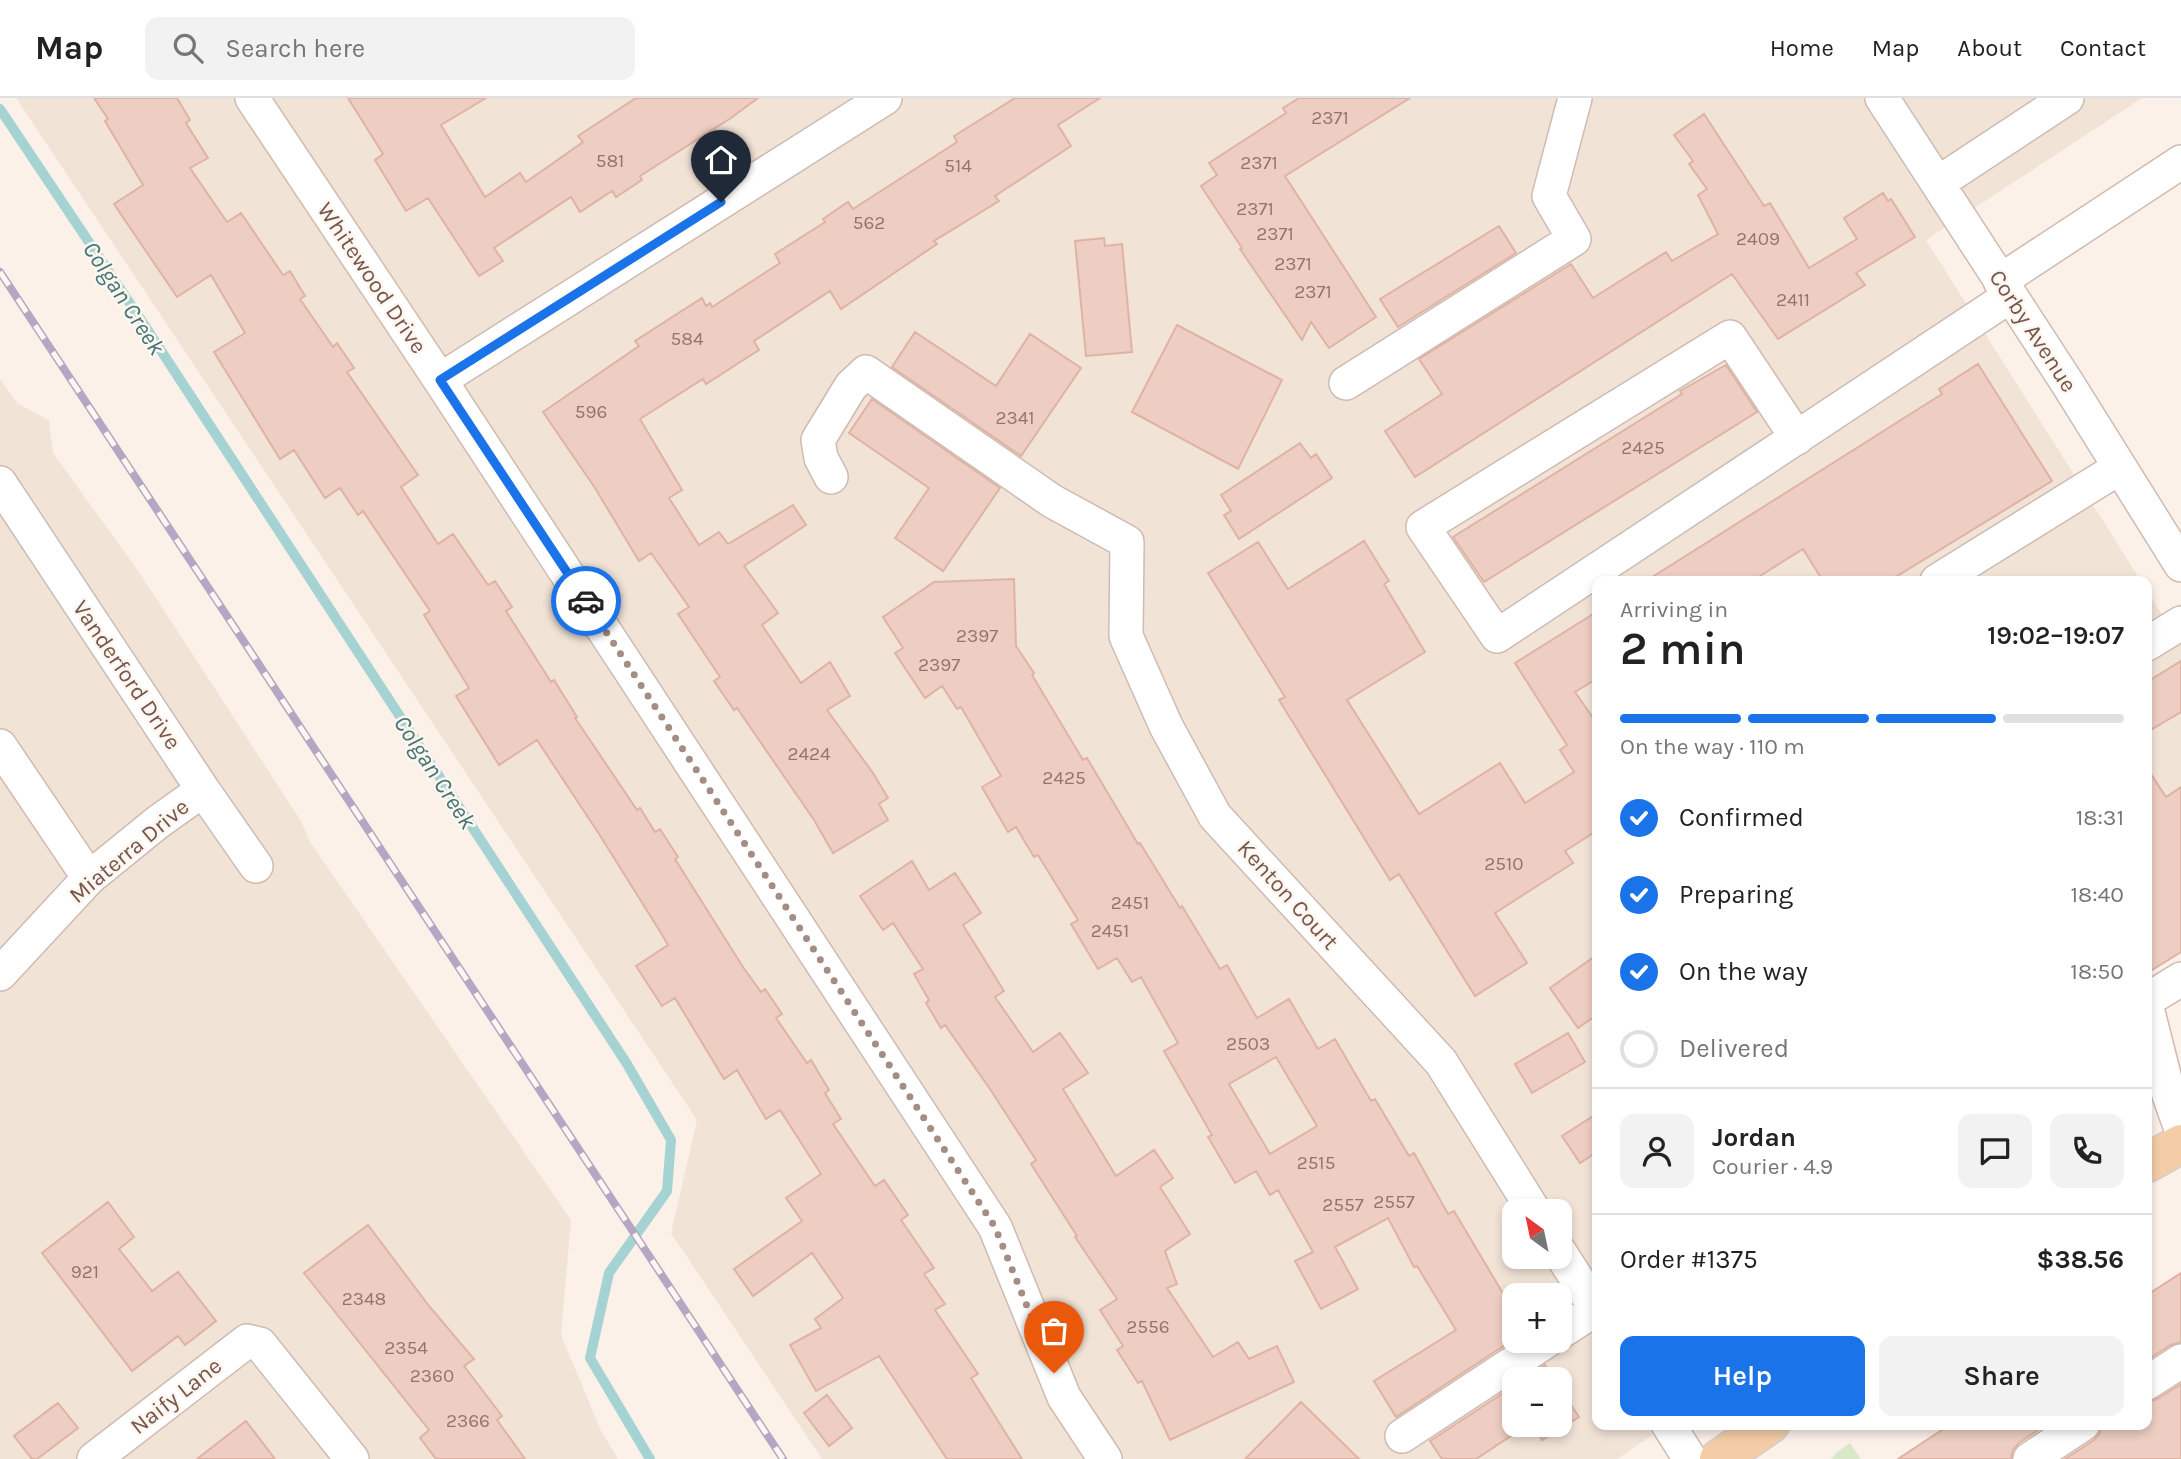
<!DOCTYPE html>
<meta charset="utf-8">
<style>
body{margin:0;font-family:Karla,sans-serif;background:#f2f2f2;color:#222;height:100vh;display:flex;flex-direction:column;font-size:26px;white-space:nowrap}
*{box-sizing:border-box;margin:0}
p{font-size:23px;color:#767676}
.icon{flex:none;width:38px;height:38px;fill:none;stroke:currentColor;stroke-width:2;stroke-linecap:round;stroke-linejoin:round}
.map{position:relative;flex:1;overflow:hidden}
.panel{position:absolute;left:1592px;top:478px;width:560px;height:854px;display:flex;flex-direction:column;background:#fff;border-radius:14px;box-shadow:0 4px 10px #0003}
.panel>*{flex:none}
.needle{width:46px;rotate:327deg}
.controls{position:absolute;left:1502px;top:1101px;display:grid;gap:14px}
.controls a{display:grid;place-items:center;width:70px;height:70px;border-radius:14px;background:#fff;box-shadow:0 4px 10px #0003;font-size:35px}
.pin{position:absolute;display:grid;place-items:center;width:60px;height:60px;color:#fff;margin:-72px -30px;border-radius:50% 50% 50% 0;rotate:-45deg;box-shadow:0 0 7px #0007}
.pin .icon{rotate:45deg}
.courier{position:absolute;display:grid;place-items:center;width:70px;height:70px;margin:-35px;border:5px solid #1a73e8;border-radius:50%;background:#fff;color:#222;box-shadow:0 2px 9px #0007}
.overview em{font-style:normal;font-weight:600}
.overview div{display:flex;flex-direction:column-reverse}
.overview{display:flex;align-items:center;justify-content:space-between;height:119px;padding:0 28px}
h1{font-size:46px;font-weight:600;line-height:52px}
.bar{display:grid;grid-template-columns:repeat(4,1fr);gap:10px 7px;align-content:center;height:84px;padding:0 28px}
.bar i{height:9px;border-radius:5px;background:#e0e0e0}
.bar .selected{background:#1a73e8}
.bar p{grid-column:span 4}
.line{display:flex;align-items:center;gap:18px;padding:0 28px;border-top:2px solid #e0e0e0}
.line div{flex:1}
.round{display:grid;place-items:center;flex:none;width:74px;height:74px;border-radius:14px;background:#f2f2f2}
ol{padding:0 28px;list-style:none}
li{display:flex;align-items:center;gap:21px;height:77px}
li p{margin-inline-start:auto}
li .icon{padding:7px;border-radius:50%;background:#1a73e8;color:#fff;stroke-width:4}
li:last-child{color:#767676}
li i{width:38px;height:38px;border:4px solid #e0e0e0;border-radius:50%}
.primary-button{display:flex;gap:14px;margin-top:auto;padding:14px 28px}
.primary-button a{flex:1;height:80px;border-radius:14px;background:#1a73e8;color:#fff;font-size:28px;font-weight:600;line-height:80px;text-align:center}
.primary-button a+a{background:#f2f2f2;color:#222}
header{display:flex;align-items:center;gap:42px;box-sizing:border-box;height:98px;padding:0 35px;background:#fff;border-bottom:2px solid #e0e0e0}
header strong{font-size:33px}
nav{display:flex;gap:38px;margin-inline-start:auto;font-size:24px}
.search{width:490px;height:63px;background:#f2f2f2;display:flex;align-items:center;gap:18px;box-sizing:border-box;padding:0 24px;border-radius:14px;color:#767676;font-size:26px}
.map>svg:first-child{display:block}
.residential{fill:#f2e3d7;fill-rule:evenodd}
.green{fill:#d9e8c8}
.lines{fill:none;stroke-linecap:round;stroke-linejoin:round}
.stream{stroke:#a5d3d4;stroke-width:10}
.building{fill:#eecec2;stroke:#dfb3a4;stroke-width:2;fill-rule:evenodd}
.minor-casing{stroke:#cebbb2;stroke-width:36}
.major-casing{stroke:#d5cdca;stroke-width:41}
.minor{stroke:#fff;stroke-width:33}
.major{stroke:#f4cda7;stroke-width:38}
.rail-casing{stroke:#b3a7c4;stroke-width:8}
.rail{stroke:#fef6ef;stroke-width:5;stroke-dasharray:16;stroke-linecap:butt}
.done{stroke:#a38d84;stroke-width:7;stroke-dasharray:0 12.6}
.route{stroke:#1a73e8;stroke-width:9}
.labels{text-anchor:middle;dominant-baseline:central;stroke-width:5;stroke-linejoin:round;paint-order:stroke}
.number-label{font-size:19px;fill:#92756b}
.street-label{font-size:23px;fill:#73574e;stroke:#fef6ef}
.water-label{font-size:24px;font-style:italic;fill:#437577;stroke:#fef6ef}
</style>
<header>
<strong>Map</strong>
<div class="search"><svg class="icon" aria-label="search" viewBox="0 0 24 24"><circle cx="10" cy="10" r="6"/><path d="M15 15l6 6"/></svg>Search here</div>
<nav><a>Home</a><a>Map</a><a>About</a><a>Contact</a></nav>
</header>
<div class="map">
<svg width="2181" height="1361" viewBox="0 0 2181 1361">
<rect width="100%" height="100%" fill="#fbf1e9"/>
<!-- residential -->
<path class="residential" d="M 16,0 L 2142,0 L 1926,142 L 2141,483 L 1598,483 L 1598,1326 L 1667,1327 L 1617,1361 L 822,1361 L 671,1135 L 697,1022 ZM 1514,1113 L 1559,1113 L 1559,1158 L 1514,1158 ZM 1514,1197 L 1559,1197 L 1559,1242 L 1514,1242 ZM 1514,1281 L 1559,1281 L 1559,1326 L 1514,1326 Z
M 0,281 L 18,306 L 49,322 L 53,355 L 141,477 L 301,723 L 310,744 L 571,1122 L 561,1237 L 601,1333 L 618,1361 L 0,1361 Z
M 2147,493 L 2181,547 L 2181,783 L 2147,805 Z"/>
<!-- green -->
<path class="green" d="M 1850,1345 L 1861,1361 L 1831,1361 L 1837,1354 Z"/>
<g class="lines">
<!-- stream -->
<path class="stream" d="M 0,11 L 143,225 L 627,966 L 671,1042 L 667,1093 L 609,1175 L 590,1260 L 650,1361"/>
</g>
<!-- building -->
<path class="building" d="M 94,0 L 177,0 L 190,22 L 186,25 L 208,60 L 190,70 L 227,124 L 241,115 L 283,177 L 290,173 L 305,198 L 300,201 L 333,249 L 337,245 L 354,270 L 347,274 L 418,377 L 401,389 L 438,446 L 453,436 L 488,487 L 495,483 L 512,509 L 506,513 L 551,584 L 554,582 L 577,619 L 575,620 L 637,712 L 640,710 L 655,734 L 660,731 L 678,759 L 675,761 L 743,869 L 761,894 L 765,891 L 782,916 L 776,920 L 807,965 L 811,962 L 829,992 L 825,995 L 841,1021 L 833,1026 L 875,1088 L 884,1082 L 908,1117 L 901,1122 L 934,1170 L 924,1176 L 945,1206 L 935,1212 L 978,1276 L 971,1280 L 1022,1361 L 947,1361 L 879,1258 L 816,1293 L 790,1247 L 821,1230 L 815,1221 L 843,1200 L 812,1155 L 753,1198 L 734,1171 L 802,1123 L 786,1100 L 821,1076 L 780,1012 L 766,1021 L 737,972 L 724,981 L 675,900 L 662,908 L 636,868 L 668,847 L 661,835 L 599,736 L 537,642 L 499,667 L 456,598 L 469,590 L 424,517 L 430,513 L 363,413 L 358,417 L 340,390 L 325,400 L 294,352 L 280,361 L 214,254 L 245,235 L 211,177 L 177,199 L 114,106 L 143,87 L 105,23 L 108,21 Z
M 348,0 L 486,0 L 441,27 L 485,99 L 520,75 L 526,84 L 583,44 L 578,38 L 636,0 L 758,0 L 731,20 L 640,78 L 642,82 L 616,99 L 612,93 L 580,114 L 571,99 L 494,150 L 503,163 L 479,178 L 428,100 L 406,113 L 375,62 L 383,56 Z
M 1015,0 L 1100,0 L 1058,27 L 1071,48 L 995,98 L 999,103 L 934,143 L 937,146 L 841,211 L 830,193 L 754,243 L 759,252 L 706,286 L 703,281 L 640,321 L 682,392 L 669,400 L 699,447 L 719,434 L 728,446 L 793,407 L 806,427 L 744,468 L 778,515 L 762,527 L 801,585 L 830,564 L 850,598 L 827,612 L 873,675 L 888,700 L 879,706 L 888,722 L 833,755 L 814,722 L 737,610 L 734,612 L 714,583 L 720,579 L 678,516 L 689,509 L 651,455 L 639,463 L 595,390 L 543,314 L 639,248 L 635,243 L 702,200 L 706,208 L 710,205 L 712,209 L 780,165 L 775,156 L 825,124 L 823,121 L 848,104 L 853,111 L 957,44 L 954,38 Z
M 1299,0 L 1410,0 L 1285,78 L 1376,219 L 1329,250 L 1311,224 L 1302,242 L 1240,151 L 1242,150 L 1201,88 L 1217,77 L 1209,65 L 1286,15 L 1283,10 Z
M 1704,16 L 1764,108 L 1770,105 L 1809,170 L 1857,141 L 1844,120 L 1883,95 L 1888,103 L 1891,101 L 1915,139 L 1856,175 L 1865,187 L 1778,241 L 1732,176 L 1415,379 L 1385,333 L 1442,296 L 1419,261 L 1571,166 L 1593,200 L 1666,154 L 1672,163 L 1718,136 L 1698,97 L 1707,91 L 1689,66 L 1693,63 L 1674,37 Z
M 1499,128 L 1516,155 L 1398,229 L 1380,201 Z
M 1104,140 L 1105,148 L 1122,146 L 1132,254 L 1086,258 L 1075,143 Z
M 1177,227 L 1282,282 L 1238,371 L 1132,314 Z
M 915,234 L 996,288 L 1030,236 L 1081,270 L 1021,358 L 892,269 Z
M 1978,266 L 2052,383 L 1889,483 L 1823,483 L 1803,451 L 1752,483 L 1646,483 L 1942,296 L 1939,291 Z
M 1726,267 L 1757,314 L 1484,484 L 1453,439 L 1682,296 L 1680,293 Z
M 872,301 L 1000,390 L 943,473 L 895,440 L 929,390 L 849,335 Z
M 1300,345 L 1311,360 L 1316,356 L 1332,380 L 1239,441 L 1224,417 L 1231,413 L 1221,397 Z
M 1364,443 L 1389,483 L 1384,486 L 1425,554 L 1347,602 L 1419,716 L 1500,665 L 1525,705 L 1574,674 L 1560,652 L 1567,647 L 1515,565 L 1598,513 L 1598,580 L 1575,594 L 1598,627 L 1598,732 L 1565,753 L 1573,765 L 1495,815 L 1527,865 L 1475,898 L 1399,776 L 1390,782 L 1279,602 L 1285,599 L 1208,475 L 1258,444 L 1288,491 Z
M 1014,481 L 1016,548 L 1034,575 L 1032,577 L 1083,662 L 1087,660 L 1138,746 L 1140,745 L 1180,810 L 1182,808 L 1220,871 L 1227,867 L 1257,920 L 1289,901 L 1318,951 L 1335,941 L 1371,1003 L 1375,1001 L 1409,1058 L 1414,1055 L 1448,1116 L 1454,1113 L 1514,1214 L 1514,1241 L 1396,1319 L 1374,1283 L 1456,1232 L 1417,1168 L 1414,1169 L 1388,1120 L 1335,1149 L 1358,1191 L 1321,1211 L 1295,1163 L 1313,1154 L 1278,1092 L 1270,1097 L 1256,1073 L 1235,1085 L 1208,1039 L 1212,1037 L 1164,953 L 1178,945 L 1141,879 L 1132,884 L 1117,860 L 1098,871 L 1071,826 L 1078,822 L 1038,757 L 1034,759 L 1016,729 L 1008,734 L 982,689 L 1001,678 L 961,609 L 957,611 L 942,588 L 925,600 L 895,555 L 903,550 L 883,519 L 934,484 ZM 1276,959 L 1317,1028 L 1270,1056 L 1229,986 Z
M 2181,563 L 2181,614 L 2147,634 L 2147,584 Z
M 2147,670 L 2166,699 L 2181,689 L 2181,854 L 2147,875 Z
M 912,763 L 929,792 L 955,775 L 981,815 L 963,827 L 1004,893 L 995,899 L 1033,954 L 1060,935 L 1088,975 L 1063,991 L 1116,1078 L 1154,1052 L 1173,1080 L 1160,1089 L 1190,1136 L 1165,1153 L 1177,1186 L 1167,1190 L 1213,1259 L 1238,1244 L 1249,1261 L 1277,1248 L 1294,1284 L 1170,1342 L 1142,1283 L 1138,1285 L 1117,1252 L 1123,1248 L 1100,1212 L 1117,1201 L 1075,1139 L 1077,1138 L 1031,1066 L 1036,1062 L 990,991 L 945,927 L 941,930 L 926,905 L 929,902 L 914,876 L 923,871 L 893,825 L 883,832 L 860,798 Z
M 1598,856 L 1598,916 L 1578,930 L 1550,890 Z
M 1568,935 L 1585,964 L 1532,995 L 1515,966 Z
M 1598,1015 L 1598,1053 L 1580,1065 L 1562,1038 Z
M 108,1104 L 134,1139 L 119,1151 L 152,1193 L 178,1174 L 216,1223 L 185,1247 L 178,1238 L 132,1273 L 42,1155 Z
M 368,1127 L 429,1208 L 474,1261 L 464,1268 L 502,1318 L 497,1322 L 525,1361 L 436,1361 L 420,1340 L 429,1332 L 304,1175 Z
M 2181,1175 L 2181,1244 L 2171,1247 L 2147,1262 L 2147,1197 Z
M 1545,1267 L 1554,1281 L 1524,1281 Z
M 2181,1286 L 2181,1361 L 2065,1361 L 2094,1342 L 2100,1335 L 2102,1326 L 2147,1326 L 2147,1304 L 2157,1301 Z
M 1514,1288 L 1514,1326 L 1529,1326 L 1476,1361 L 1442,1361 L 1430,1343 Z
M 1559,1289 L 1579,1319 L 1542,1342 L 1532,1326 L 1559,1326 Z
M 827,1297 L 852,1330 L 829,1348 L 804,1315 Z
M 1301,1304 L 1359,1361 L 1245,1361 Z
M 58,1305 L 78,1330 L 37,1361 L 32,1361 L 14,1338 Z
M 246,1323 L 275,1361 L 197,1361 Z
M 1951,1326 L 2047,1326 L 2019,1345 L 2013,1352 L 2011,1361 L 1898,1361 Z"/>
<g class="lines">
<!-- minor casing -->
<g class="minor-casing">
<path id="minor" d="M 252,0 L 440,282 L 995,1129 L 1064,1299 L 1105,1361
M 1882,0 L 2066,283 L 2181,467
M 1938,85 L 2067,0
M 2000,183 L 2181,64
M 440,282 L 885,0
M 1346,285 L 1574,141 L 1549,98 L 1575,0
M 1797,340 L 1730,239 L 1423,429 L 1497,538 L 2010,198
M 831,379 L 821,360 L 818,342 L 851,288 L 866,274 L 1052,403 L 1127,444 L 1126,538 L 1166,628 L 1215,718 L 1441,964 L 1534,1113
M 0,385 L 203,692 L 256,768
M 1937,483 L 2119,370
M 2147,546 L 2181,525
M 0,648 L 89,780
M 0,876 L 89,780 L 158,724 L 203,692
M 2147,902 L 2181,881
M 2147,910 L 2169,997 L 2181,1031
M 1559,1153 L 1598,1214
M 1559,1235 L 1596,1211
M 2147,1285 L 2181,1263
M 1668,1326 L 1690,1361
M 1402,1338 L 1548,1242
M 94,1361 L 247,1243 L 260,1246 L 352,1361
M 2030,1361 L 2083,1326"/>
</g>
<!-- major casing -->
<g class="major-casing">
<path id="major" d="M 2147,1065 L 2181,1046
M 1719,1361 L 1770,1326"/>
</g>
<!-- minor -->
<use href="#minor" class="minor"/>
<!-- major -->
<use href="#major" class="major"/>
<!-- rail casing -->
<g class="rail-casing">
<path id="rail" d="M 0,174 L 783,1361"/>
</g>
<!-- rail -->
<use href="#rail" class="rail"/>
</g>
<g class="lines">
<!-- done -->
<path class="done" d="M 586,503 L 995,1129 L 1054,1275"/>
<!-- route -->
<path class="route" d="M 586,503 L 440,282 L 721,104"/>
</g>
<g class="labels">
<!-- number labels -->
<g class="number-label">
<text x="1330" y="20">2371</text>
<text x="610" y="63">581</text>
<text x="1259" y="65">2371</text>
<text x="958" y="68">514</text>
<text x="1255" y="111">2371</text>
<text x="869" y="125">562</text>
<text x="1275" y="136">2371</text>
<text x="1758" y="141">2409</text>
<text x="1293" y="166">2371</text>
<text x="1313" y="194">2371</text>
<text x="1793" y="202">2411</text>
<text x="687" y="241">584</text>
<text x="591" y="314">596</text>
<text x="1015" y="320">2341</text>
<text x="1643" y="350">2425</text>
<text x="977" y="538">2397</text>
<text x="939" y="567">2397</text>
<text x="809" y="656">2424</text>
<text x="1064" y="680">2425</text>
<text x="1504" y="766">2510</text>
<text x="1130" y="805">2451</text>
<text x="1110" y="833">2451</text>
<text x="1248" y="946">2503</text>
<text x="1316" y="1065">2515</text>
<text x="1394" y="1104">2557</text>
<text x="1343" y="1107">2557</text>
<text x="85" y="1174">921</text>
<text x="364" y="1201">2348</text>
<text x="1148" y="1229">2556</text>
<text x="406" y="1250">2354</text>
<text x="432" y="1278">2360</text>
<text x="468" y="1323">2366</text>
</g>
<!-- street labels -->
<g class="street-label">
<text transform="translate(372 180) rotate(56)">Whitewood Drive</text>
<text transform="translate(2033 233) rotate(57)">Corby Avenue</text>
<text transform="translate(127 577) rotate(56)">Vanderford Drive</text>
<text transform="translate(129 753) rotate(-40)">Miaterra Drive</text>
<text transform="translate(1288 797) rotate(48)">Kenton Court</text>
<text transform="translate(176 1298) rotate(-38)">Naify Lane</text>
</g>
<!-- water labels -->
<g class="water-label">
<text transform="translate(124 200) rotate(57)">Colgan Creek</text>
<text transform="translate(435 674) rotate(57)">Colgan Creek</text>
</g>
</g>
</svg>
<div class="controls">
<a><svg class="needle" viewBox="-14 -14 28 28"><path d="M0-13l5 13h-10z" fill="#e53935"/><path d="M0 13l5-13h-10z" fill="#767676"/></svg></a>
<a>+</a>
<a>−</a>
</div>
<div class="pin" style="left:1054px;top:1275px;background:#ea580c"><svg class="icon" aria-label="bag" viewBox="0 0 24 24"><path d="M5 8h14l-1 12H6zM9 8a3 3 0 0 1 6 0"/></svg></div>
<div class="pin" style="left:721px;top:104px;background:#1f2937"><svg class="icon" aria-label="home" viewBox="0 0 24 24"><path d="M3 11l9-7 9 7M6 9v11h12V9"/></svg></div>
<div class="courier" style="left:586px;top:503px"><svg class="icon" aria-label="car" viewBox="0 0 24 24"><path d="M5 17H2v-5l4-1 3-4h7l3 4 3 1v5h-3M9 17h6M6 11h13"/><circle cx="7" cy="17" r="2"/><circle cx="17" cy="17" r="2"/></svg></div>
<section class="panel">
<div class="overview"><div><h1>2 min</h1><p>Arriving in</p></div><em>19:02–19:07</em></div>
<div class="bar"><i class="selected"></i><i class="selected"></i><i class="selected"></i><i></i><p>On the way · 110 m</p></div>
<ol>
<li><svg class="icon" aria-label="check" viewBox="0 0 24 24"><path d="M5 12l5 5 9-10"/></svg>Confirmed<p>18:31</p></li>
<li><svg class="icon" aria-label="check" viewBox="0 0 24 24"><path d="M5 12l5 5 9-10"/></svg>Preparing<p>18:40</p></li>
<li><svg class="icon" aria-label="check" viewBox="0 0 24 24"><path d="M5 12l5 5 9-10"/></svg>On the way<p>18:50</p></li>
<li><i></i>Delivered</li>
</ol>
<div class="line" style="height:126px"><a class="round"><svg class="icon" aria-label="person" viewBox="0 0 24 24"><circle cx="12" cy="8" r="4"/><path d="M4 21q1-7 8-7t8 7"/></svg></a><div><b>Jordan</b><p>Courier · 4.9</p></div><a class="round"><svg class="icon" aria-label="chat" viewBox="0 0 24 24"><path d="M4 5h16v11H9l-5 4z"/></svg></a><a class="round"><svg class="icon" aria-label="phone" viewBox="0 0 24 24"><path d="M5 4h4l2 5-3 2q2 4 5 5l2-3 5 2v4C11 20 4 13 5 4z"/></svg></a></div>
<div class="line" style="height:91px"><div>Order #1375</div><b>$38.56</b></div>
<div class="primary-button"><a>Help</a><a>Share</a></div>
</section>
</div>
